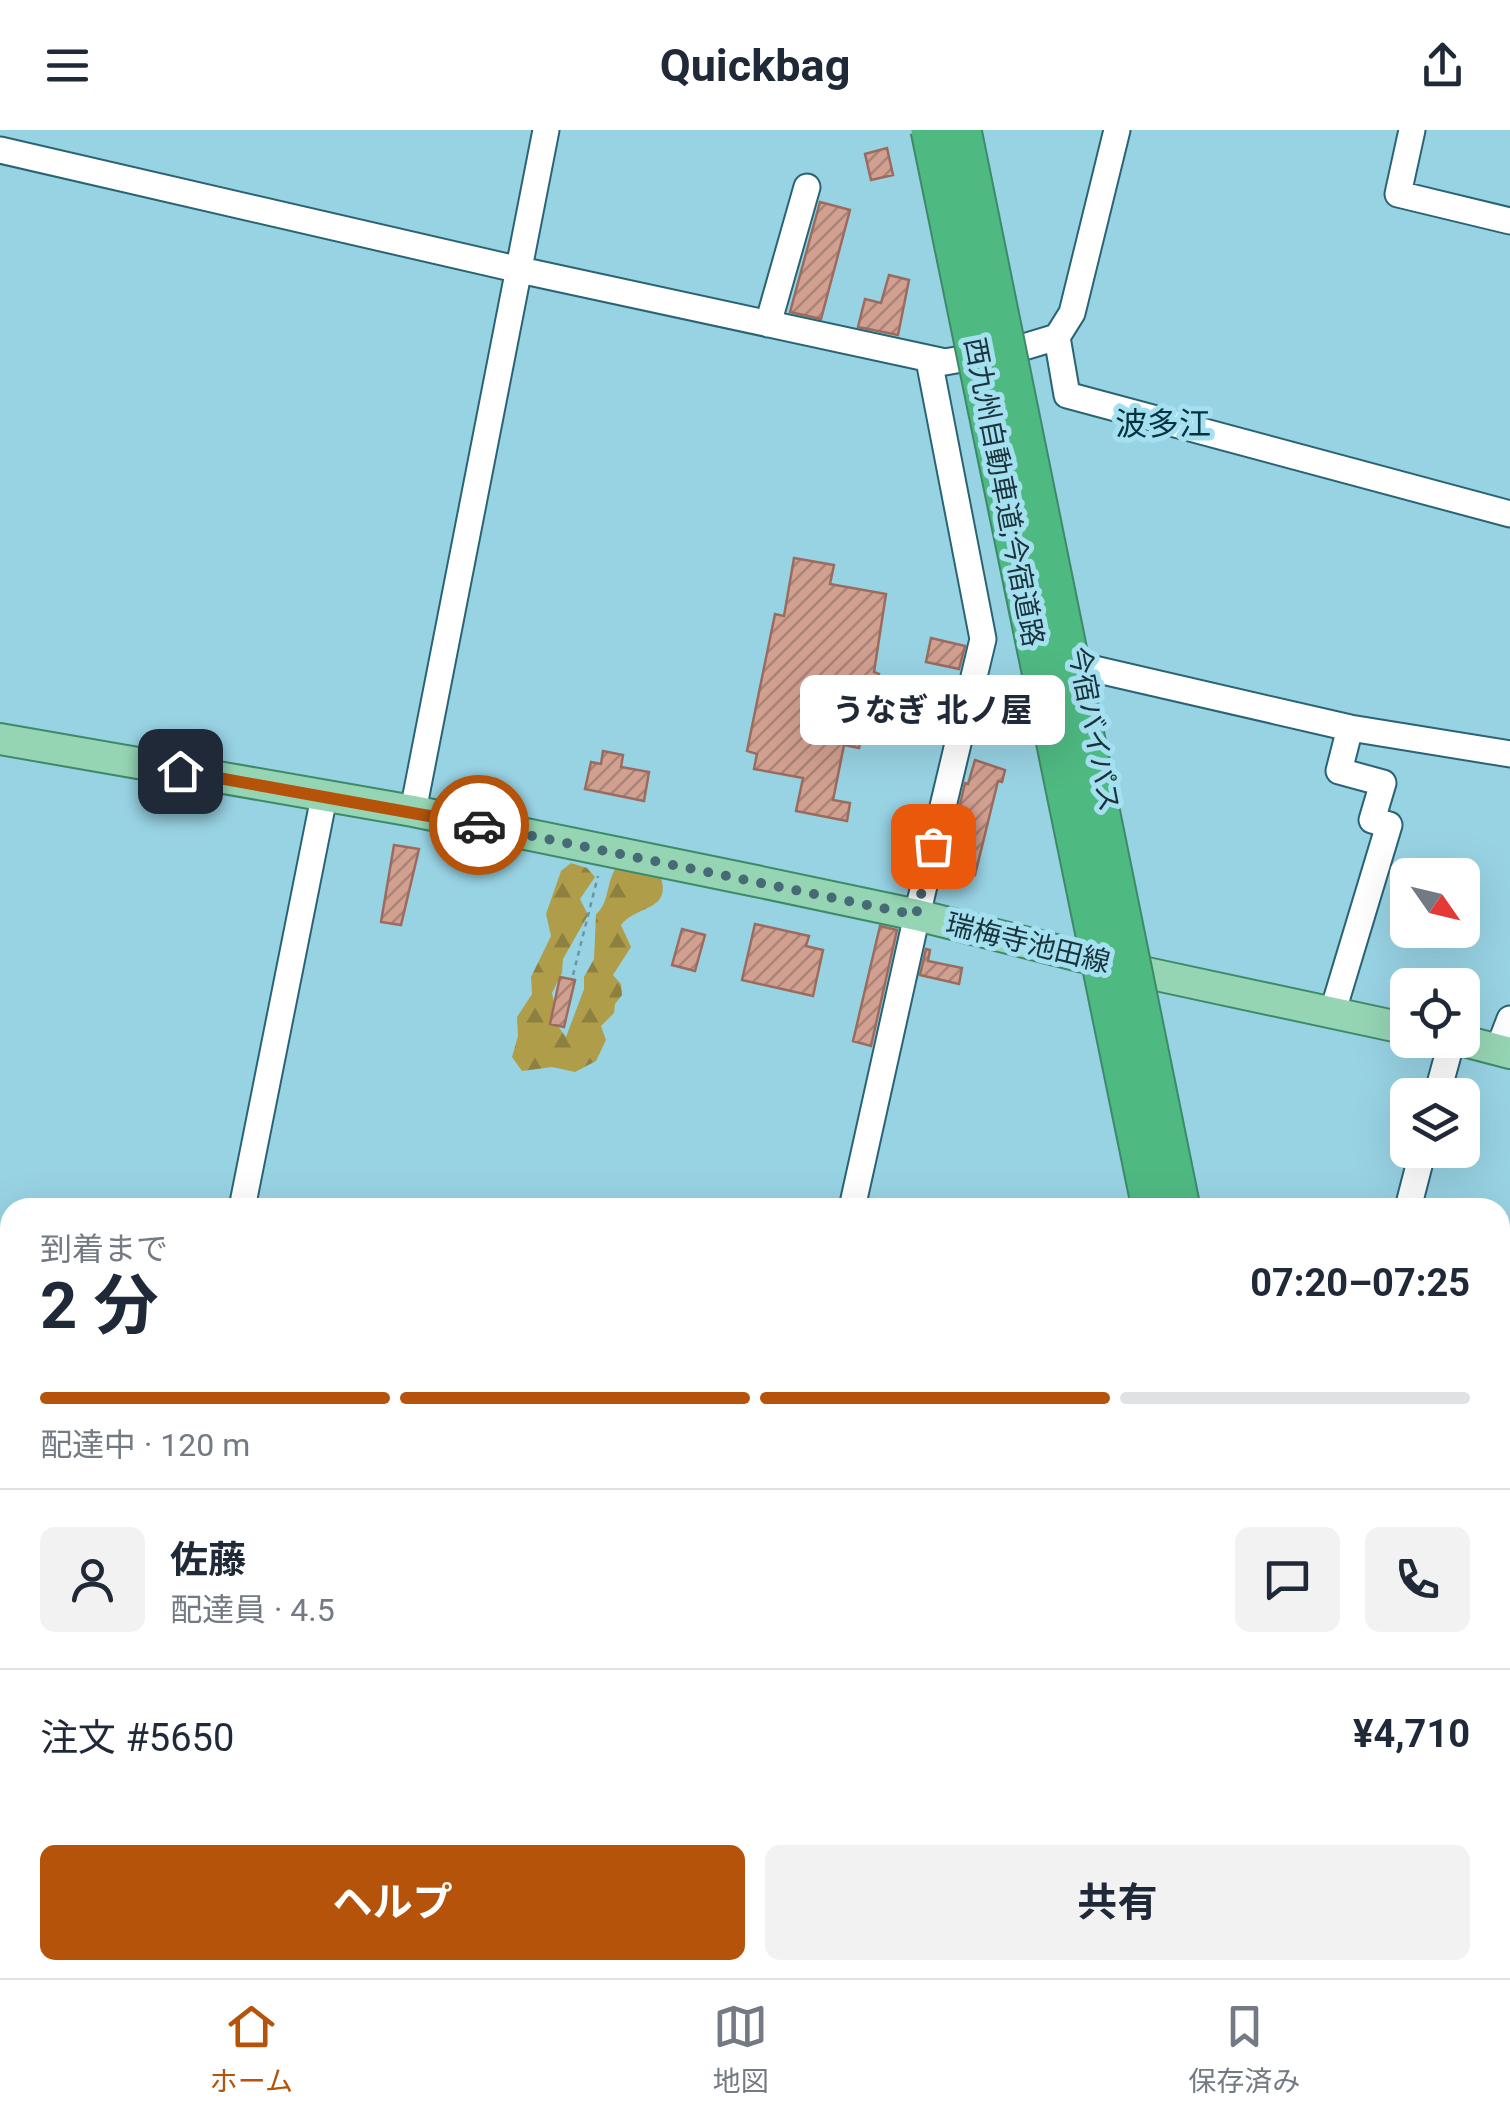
<!DOCTYPE html>
<html lang="ja">
<meta charset="utf-8">
<style>
body{margin:0;font-family:Roboto,"Noto Sans JP",sans-serif;background:#f2f2f3;color:#1f2937;height:100vh;display:flex;flex-direction:column;font-size:38px;white-space:nowrap}
*{box-sizing:border-box;margin:0}
p{font-size:32px;color:#747a83}
.icon{flex:none;width:55px;height:55px;fill:none;stroke:currentColor;stroke-width:2;stroke-linecap:round;stroke-linejoin:round}
.map{position:relative;flex:1;overflow:hidden}
.sheet{position:absolute;left:0px;top:1068px;width:1510px;height:782px;display:flex;flex-direction:column;background:#fff;border-radius:30px 30px 0 0;box-shadow:0 10px 40px #0002}
.sheet>*{flex:none}
.needle{width:65px;rotate:124deg}
.buttons{position:absolute;left:1390px;top:728px;display:grid;gap:20px}
.buttons a{display:grid;place-items:center;width:90px;height:90px;border-radius:15px;background:#fff;box-shadow:0 10px 40px #0002;font-size:50px}
.pin{position:absolute;display:grid;place-items:center;width:85px;height:85px;color:#fff;margin:-42px;border-radius:20px;box-shadow:0 5px 15px #0006}
.courier{position:absolute;display:grid;place-items:center;width:100px;height:100px;margin:-50px;border:8px solid #b45309;border-radius:50%;background:#fff;color:#222;box-shadow:0 2px 12px #0007}
.bubble{position:absolute;height:70px;border-radius:15px;background:#fff;box-shadow:0 10px 40px #0002;font-size:32px;font-weight:700;line-height:70px;text-align:center}
.summary em{font-style:normal;font-weight:700}
.summary div{display:flex;flex-direction:column-reverse}
.summary{display:flex;align-items:center;justify-content:space-between;height:170px;padding:0 40px}
h1{font-size:65px;font-weight:700;line-height:75px}
.bar{display:grid;grid-template-columns:repeat(4,1fr);gap:15px 10px;align-content:center;height:120px;padding:0 40px}
.bar i{height:12px;border-radius:8px;background:#e0e1e3}
.bar .active{background:#b45309}
.bar p{grid-column:span 4}
.line{display:flex;align-items:center;gap:25px;padding:0 40px;border-top:2px solid #e0e1e3}
.line div{flex:1}
.round{display:grid;place-items:center;flex:none;width:105px;height:105px;border-radius:15px;background:#f2f2f3}
.action{display:flex;gap:20px;margin-top:auto;padding:20px 40px}
.action a{flex:1;height:115px;border-radius:15px;background:#b45309;color:#fff;font-size:40px;font-weight:700;line-height:115px;text-align:center}
.action a+a{background:#f2f2f3;color:#1f2937}
header{display:flex;justify-content:space-between;align-items:center;height:130px;padding:0 40px;background:#fff;font-size:45px;font-weight:700}
.dock{display:flex;justify-content:space-around;align-items:center;height:140px;border-top:2px solid #e0e1e3;background:#fff;font-size:28px;color:#747a83}
.dock a{display:grid;justify-items:center;gap:5px}
.dock .active{color:#b45309}
.map>svg:first-child{display:block}
.forest{fill:url(#forest-firs)}
.building{fill:url(#building-hatch);stroke:#9b6c5e;stroke-width:2.5}
.lines{fill:none;stroke-linecap:round;stroke-linejoin:round}
.minor-casing{stroke:#2a6473;stroke-width:29}
.major-casing{stroke:#3d8a69;stroke-width:34}
.highway-casing{stroke:#3d8a69;stroke-width:39}
.path{stroke:#6997a4;stroke-width:2.5;stroke-dasharray:5 5;stroke-linecap:butt}
.minor{stroke:#fff;stroke-width:25}
.major{stroke:#95d5b4;stroke-width:30}
.highway{stroke:#4fb982;stroke-width:35}
.highway-bridge-casing{stroke:#3d8a69;stroke-width:39;stroke-linecap:butt}
.highway-bridge{stroke:#4fb982;stroke-width:35}
.done{stroke:#476b76;stroke-width:10;stroke-dasharray:0 18}
.route{stroke:#b45309;stroke-width:12}
.labels{text-anchor:middle;dominant-baseline:central;stroke-width:10;stroke-linejoin:round;paint-order:stroke}
.street-label{font-size:28px;fill:#1b333a;stroke:#a5e0f1}
.quarter-label{font-size:32px;fill:#02323d;stroke:#a5e0f1}
</style>
<header><svg class="icon" aria-label="menu" viewBox="0 0 24 24"><path d="M4 6h16M4 12h16M4 18h16"/></svg>Quickbag<svg class="icon" aria-label="share" viewBox="0 0 24 24"><path d="M12 15V3M7 8l5-5 5 5M5 13v7h14v-7"/></svg></header>
<div class="map">
<svg width="1510" height="1848" viewBox="0 0 1510 1848">
<defs>
<pattern id="forest-firs" width="22" height="20" patternUnits="userSpaceOnUse" patternTransform="scale(2.5)"><rect width="22" height="20" fill="#af9d4a"/><path d="M5 1l3.5 6h-7zM16 11l3.5 6h-7z" fill="#8e813f"/></pattern>
<pattern id="building-hatch" width="6" height="6" patternUnits="userSpaceOnUse" patternTransform="scale(2.5)"><rect width="6" height="6" fill="#d2a090"/><path d="M-1 1l2-2M0 6l6-6M5 7l2-2" fill="none" stroke="#aa8377"/></pattern>
</defs>
<rect width="100%" height="100%" fill="#98d3e4"/>
<!-- forest -->
<path class="forest" d="M 571,733 L 587,738 L 595,747 L 580,769 L 588,785 L 563,829 L 562,843 L 552,863 L 555,876 L 551,887 L 566,907 L 584,859 L 584,847 L 594,829 L 596,784 C 611,772 605,749 619,734 L 659,742 C 675,782 637,774 621,795 L 631,817 L 613,845 L 621,854 L 622,865 L 615,874 L 614,883 L 601,896 L 606,910 L 596,931 L 575,942 L 552,937 L 522,941 L 512,927 L 518,906 L 517,887 L 532,864 L 531,847 L 551,806 L 546,784 L 561,741 Z"/>
<!-- building -->
<path class="building" d="M 887,18 L 893,45 L 871,50 L 865,24 Z
M 820,72 L 850,80 L 821,189 L 790,182 Z
M 889,145 L 909,150 L 898,205 L 858,197 L 865,169 L 881,173 Z
M 794,428 L 834,435 L 830,454 L 886,464 L 874,542 L 879,544 L 871,581 L 867,580 L 859,618 L 844,615 L 833,670 L 850,673 L 847,691 L 796,681 L 803,648 L 754,639 L 757,624 L 747,621 L 775,484 L 784,486 Z
M 931,508 L 965,516 L 959,539 L 926,532 Z
M 603,621 L 623,625 L 621,637 L 649,642 L 644,671 L 585,659 L 591,632 L 601,634 Z
M 975,630 L 1005,640 L 1002,652 L 998,651 L 975,745 L 945,738 L 965,653 L 968,654 Z
M 394,715 L 419,719 L 401,795 L 381,792 Z
M 755,794 L 809,806 L 806,816 L 823,820 L 813,866 L 742,850 Z
M 880,796 L 897,800 L 871,916 L 853,911 Z
M 682,799 L 705,805 L 695,841 L 672,835 Z
M 926,819 L 930,820 L 928,831 L 962,838 L 959,854 L 920,845 Z
M 560,847 L 575,850 L 564,897 L 550,894 Z"/>
<g class="lines">
<!-- minor casing -->
<g class="minor-casing">
<path id="minor" d="M 1412,0 L 1398,64 L 1510,91
M 0,20 L 520,140 L 945,232 L 1017,219 L 1057,207 L 1072,183 L 1117,0
M 768,194 L 807,57
M 1057,207 L 1067,265 L 1510,384
M 1081,536 L 1350,598 L 1510,624
M 413,681 L 546,0
M 1332,884 L 1389,695 L 1372,690 L 1383,653 L 1339,641 L 1350,598
M 1498,920 L 1510,889
M 1437,965 L 1452,910
M 242,1078 L 324,667
M 852,1078 L 917,785 L 983,509 L 929,230
M 1408,1078 L 1423,1020
M 0,1166 L 10,1168
M 1500,1209 L 1510,1211
M 1500,1438 L 1510,1440
M 0,1450 L 10,1452
M 0,1630 L 10,1635
M 1500,1717 L 1510,1720
M 400,1840 L 414,1848
M 888,1840 L 918,1848
M 669,1848 L 672,1840
M 1199,1848 L 1201,1840"/>
</g>
<!-- major casing -->
<g class="major-casing">
<path id="major" d="M 0,609 L 413,681 L 756,751 L 917,785 L 1147,843 L 1408,899
M 1460,910 L 1510,923"/>
</g>
<!-- highway casing -->
<g class="highway-casing">
<path id="highway" d="M 1304,1840 L 1306,1848
M 1334,1840 L 1336,1848
M 1368,1840 L 1370,1848"/>
</g>
<!-- path -->
<path class="path" d="M 573,845 L 598,746"/>
<!-- minor -->
<use href="#minor" class="minor"/>
<!-- major -->
<use href="#major" class="major"/>
<!-- highway -->
<use href="#highway" class="highway"/>
<!-- highway-bridge casing -->
<g class="highway-bridge-casing">
<path id="highway-bridge" d="M 929,0 L 1150,1078
M 963,0 L 1182,1078"/>
</g>
<!-- highway-bridge -->
<use href="#highway-bridge" class="highway-bridge"/>
</g>
<g class="lines">
<!-- done -->
<path class="done" d="M 479,695 L 916,785 L 933,716"/>
<!-- route -->
<path class="route" d="M 180,641 L 479,695"/>
</g>
<g class="labels">
<!-- street labels -->
<g class="street-label">
<text transform="translate(1004 362) rotate(79)">西九州自動車道;今宿道路</text>
<text transform="translate(1094 599) rotate(79)">今宿バイパス</text>
<text transform="translate(1028 813) rotate(14)">瑞梅寺池田線</text>
</g>
<!-- quarter labels -->
<g class="quarter-label">
<text x="1163" y="294">波多江</text>
</g>
</g>
</svg>
<div class="buttons">
<a><svg class="needle" viewBox="-14 -14 28 28"><path d="M0-13l5 13h-10z" fill="#e53935"/><path d="M0 13l5-13h-10z" fill="#747a83"/></svg></a>
<a><svg class="icon" aria-label="locate" viewBox="0 0 24 24"><circle cx="12" cy="12" r="6"/><path d="M12 2v4M12 18v4M2 12h4M18 12h4"/></svg></a>
<a><svg class="icon" aria-label="layers" viewBox="0 0 24 24"><path d="M12 4l9 5-9 5-9-5zM3 14l9 5 9-5"/></svg></a>
</div>
<div class="pin" style="left:933px;top:716px;background:#ea580c"><svg class="icon" aria-label="bag" viewBox="0 0 24 24"><path d="M5 8h14l-1 12H6zM9 8a3 3 0 0 1 6 0"/></svg></div>
<div class="pin" style="left:180px;top:641px;background:#1f2937"><svg class="icon" aria-label="home" viewBox="0 0 24 24"><path d="M3 11l9-7 9 7M6 9v11h12V9"/></svg></div>
<div class="courier" style="left:479px;top:695px"><svg class="icon" aria-label="car" viewBox="0 0 24 24"><path d="M5 17H2v-5l4-1 3-4h7l3 4 3 1v5h-3M9 17h6M6 11h13"/><circle cx="7" cy="17" r="2"/><circle cx="17" cy="17" r="2"/></svg></div>
<div class="bubble" style="left:800px;top:545px;width:265px">うなぎ 北ノ屋</div>
<section class="sheet">
<div class="summary"><div><h1>2 分</h1><p>到着まで</p></div><em>07:20–07:25</em></div>
<div class="bar"><i class="active"></i><i class="active"></i><i class="active"></i><i></i><p>配達中 · 120 m</p></div>
<div class="line" style="height:180px"><a class="round"><svg class="icon" aria-label="person" viewBox="0 0 24 24"><circle cx="12" cy="8" r="4"/><path d="M4 21q1-7 8-7t8 7"/></svg></a><div><b>佐藤</b><p>配達員 · 4.5</p></div><a class="round"><svg class="icon" aria-label="chat" viewBox="0 0 24 24"><path d="M4 5h16v11H9l-5 4z"/></svg></a><a class="round"><svg class="icon" aria-label="phone" viewBox="0 0 24 24"><path d="M5 4h4l2 5-3 2q2 4 5 5l2-3 5 2v4C11 20 4 13 5 4z"/></svg></a></div>
<div class="line" style="height:130px"><div>注文 #5650</div><b>¥4,710</b></div>
<div class="action"><a>ヘルプ</a><a>共有</a></div>
</section>
</div>
<nav class="dock">
<a class="active"><svg class="icon" aria-label="home" viewBox="0 0 24 24"><path d="M3 11l9-7 9 7M6 9v11h12V9"/></svg>ホーム</a>
<a><svg class="icon" aria-label="map" viewBox="0 0 24 24"><path d="M3 6l6-2 6 2 6-2v14l-6 2-6-2-6 2zM9 4v14M15 6v14"/></svg>地図</a>
<a><svg class="icon" aria-label="saved" viewBox="0 0 24 24"><path d="M7 4h10v16l-5-4-5 4z"/></svg>保存済み</a>
</nav>
